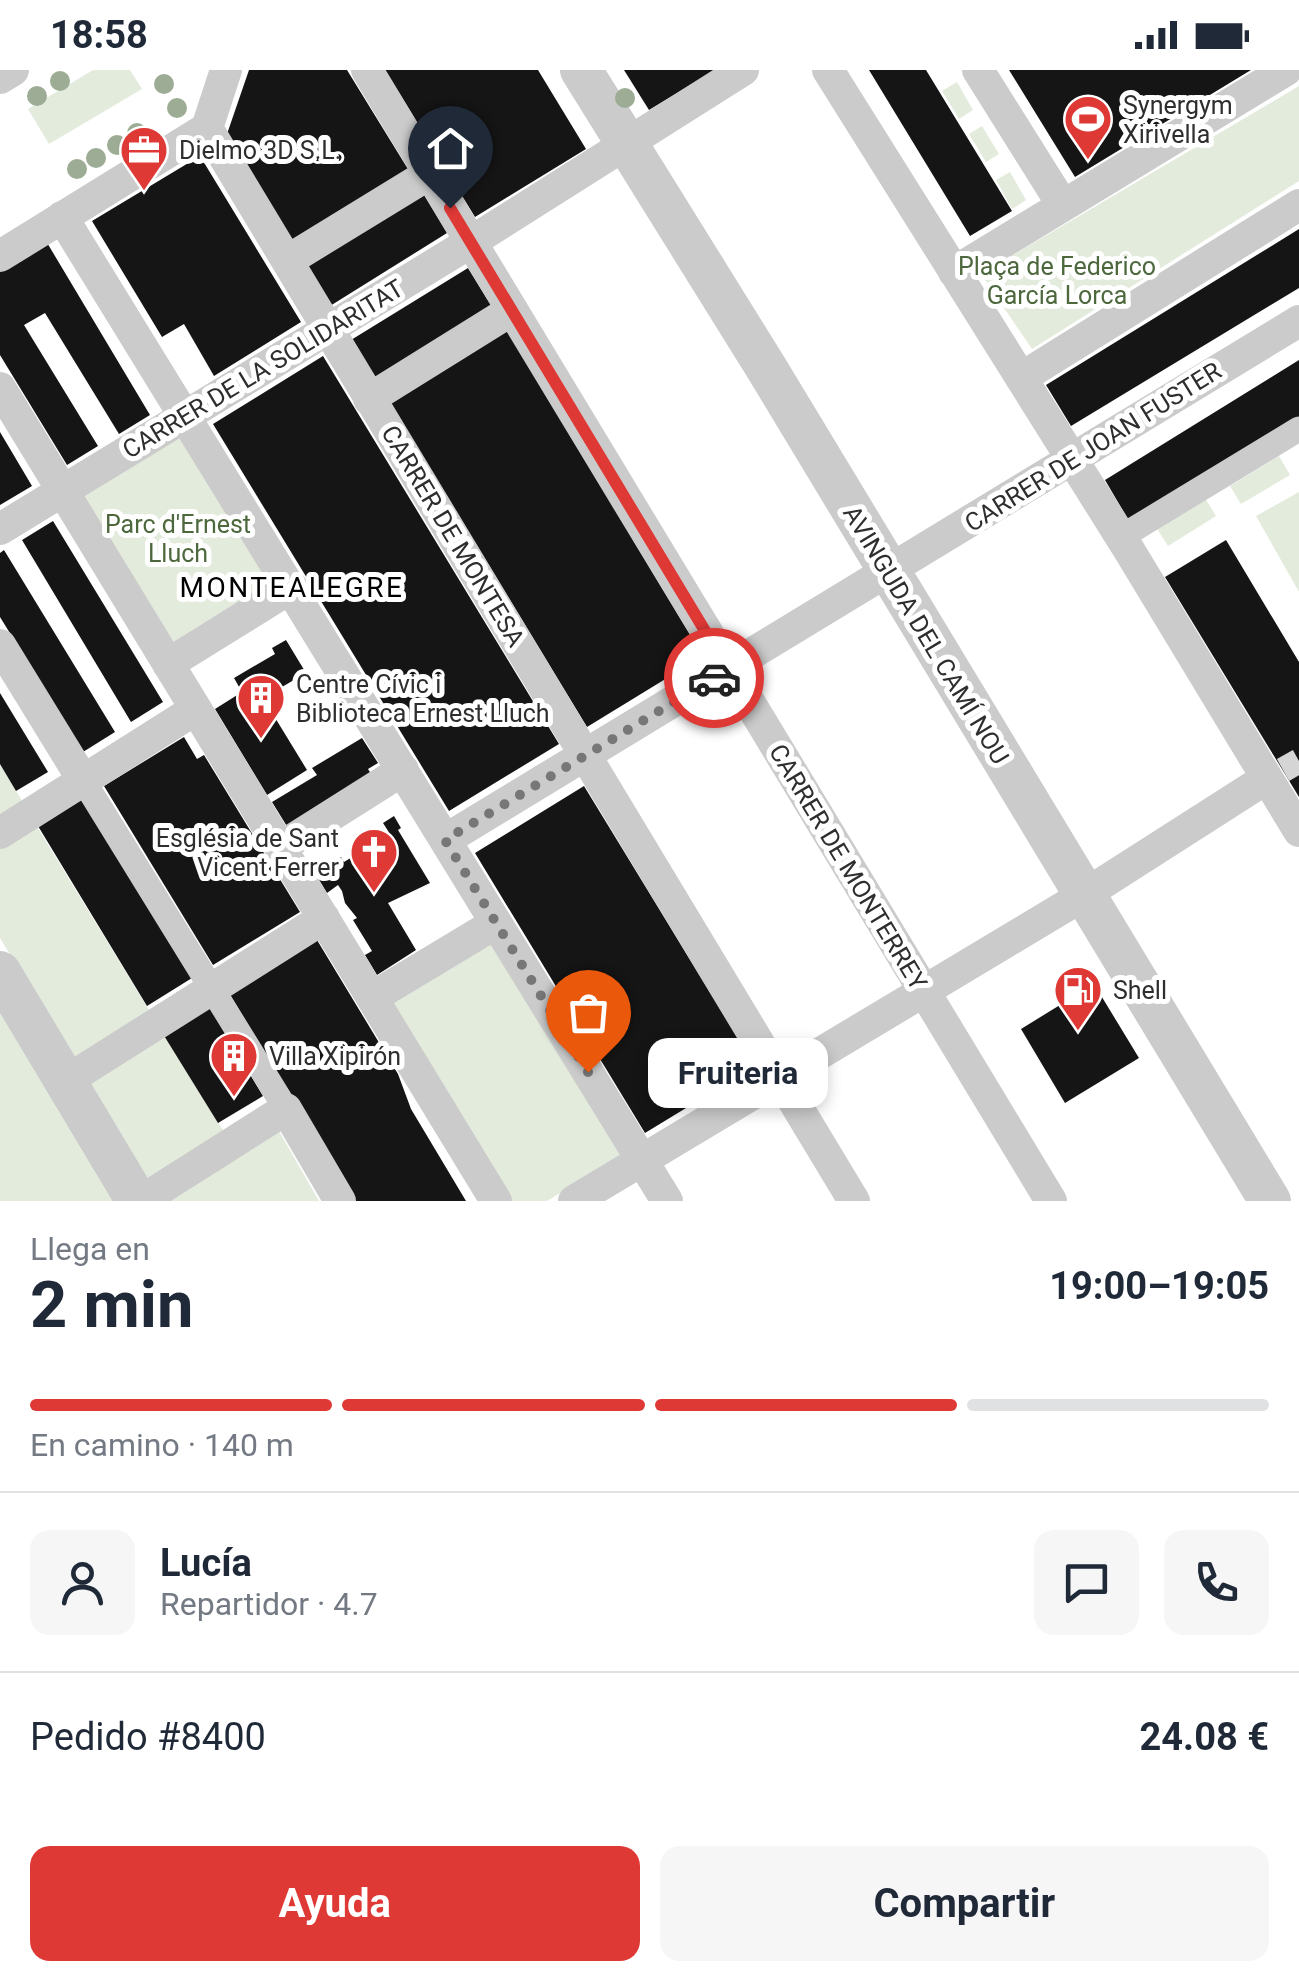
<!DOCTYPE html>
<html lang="es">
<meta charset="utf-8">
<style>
body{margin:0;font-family:Roboto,sans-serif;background:#f6f6f7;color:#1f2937;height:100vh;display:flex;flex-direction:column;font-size:38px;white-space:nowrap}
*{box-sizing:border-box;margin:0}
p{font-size:32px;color:#747a83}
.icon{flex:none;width:55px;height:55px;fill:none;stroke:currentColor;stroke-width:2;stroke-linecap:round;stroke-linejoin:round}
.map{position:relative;height:1131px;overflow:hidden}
.drawer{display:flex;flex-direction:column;background:#fff;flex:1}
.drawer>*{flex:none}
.pin{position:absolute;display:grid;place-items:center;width:85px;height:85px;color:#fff;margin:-102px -42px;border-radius:50% 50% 50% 0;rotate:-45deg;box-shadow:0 0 10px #0007}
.pin .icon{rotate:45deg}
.courier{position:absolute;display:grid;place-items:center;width:100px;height:100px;margin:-50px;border:8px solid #df3936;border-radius:50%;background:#fff;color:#222;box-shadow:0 2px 12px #0007}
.bubble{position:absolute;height:70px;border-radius:20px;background:#fff;box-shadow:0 5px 15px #0003;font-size:32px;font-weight:700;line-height:70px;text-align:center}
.summary em{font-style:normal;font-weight:700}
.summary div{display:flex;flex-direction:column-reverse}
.summary{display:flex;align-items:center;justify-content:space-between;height:170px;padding:0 30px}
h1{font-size:65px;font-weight:700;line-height:75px}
.bar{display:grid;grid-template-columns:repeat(4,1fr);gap:15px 10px;align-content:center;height:120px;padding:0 30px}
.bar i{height:12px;border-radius:8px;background:#e0e1e3}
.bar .on{background:#df3936}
.bar p{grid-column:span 4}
.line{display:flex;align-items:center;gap:25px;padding:0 30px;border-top:2px solid #e0e1e3}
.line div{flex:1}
.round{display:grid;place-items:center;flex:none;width:105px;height:105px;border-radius:20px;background:#f6f6f7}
.button{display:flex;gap:20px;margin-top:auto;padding:20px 30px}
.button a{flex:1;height:115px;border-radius:20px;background:#df3936;color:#fff;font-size:40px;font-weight:700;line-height:115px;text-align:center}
.button a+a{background:#f6f6f7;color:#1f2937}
.status{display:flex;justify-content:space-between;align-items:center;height:70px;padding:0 50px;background:#fff;direction:ltr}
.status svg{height:28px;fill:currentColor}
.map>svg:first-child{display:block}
.green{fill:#e3ebdc}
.building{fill:#151515}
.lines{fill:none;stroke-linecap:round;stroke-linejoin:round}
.pedestrian-tunnel{stroke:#d5d5d5;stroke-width:25;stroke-dasharray:25 12;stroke-linecap:butt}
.pedestrian{stroke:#cbcbcb;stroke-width:25}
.minor{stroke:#cbcbcb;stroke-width:32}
.tertiary{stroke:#cbcbcb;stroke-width:42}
.tree{fill:#9dac94}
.done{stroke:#777;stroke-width:10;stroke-dasharray:0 18}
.route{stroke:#df3936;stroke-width:12}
.labels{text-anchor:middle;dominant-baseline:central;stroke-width:10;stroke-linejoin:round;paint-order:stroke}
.poi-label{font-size:25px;fill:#2e2e2e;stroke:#fff;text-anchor:start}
.park-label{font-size:25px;fill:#4d683d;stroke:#fff}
.street-label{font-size:25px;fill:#2e2e2e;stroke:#fff}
.neighbourhood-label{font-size:28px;letter-spacing:2.5px;fill:#000;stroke:#fff}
</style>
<div class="status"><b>18:58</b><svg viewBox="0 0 49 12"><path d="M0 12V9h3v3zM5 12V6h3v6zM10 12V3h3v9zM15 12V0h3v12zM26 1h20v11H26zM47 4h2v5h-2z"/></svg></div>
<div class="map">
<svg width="1299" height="1131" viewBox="0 0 1299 1131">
<rect width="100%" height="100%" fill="#fff"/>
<!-- green -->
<path class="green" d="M 93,0 L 130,0 L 142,19 L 49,74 L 28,39 Z
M 957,12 L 973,40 L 959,49 L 942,21 Z
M 1299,16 L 1299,111 L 1032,279 L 981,204 Z
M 982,56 L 999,84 L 986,92 L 969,64 Z
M 1010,102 L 1026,130 L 1012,139 L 996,110 Z
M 184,364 L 274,510 L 172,573 L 82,427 Z
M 1279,386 L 1290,405 L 1241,434 L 1230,416 Z
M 1299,422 L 1299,522 L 1256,446 Z
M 1205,428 L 1216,446 L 1168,476 L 1156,457 Z
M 0,694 L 27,739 L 0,755 Z
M 33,750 L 152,945 L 69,996 L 63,972 L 0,868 L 0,770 Z
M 490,864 L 623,1085 L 547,1131 L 508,1131 L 385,928 Z
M 0,935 L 120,1131 L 0,1131 Z
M 160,958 L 224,1062 L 140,1114 L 77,1010 Z
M 279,1061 L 319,1131 L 142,1131 Z"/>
<!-- building -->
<path class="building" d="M 249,0 L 347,0 L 411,104 L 294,175 L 227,64 Z
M 385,0 L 538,0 L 586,79 L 475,147 Z
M 624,0 L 715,0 L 649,40 Z
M 869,0 L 926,0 L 1012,141 L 970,166 Z
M 1009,0 L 1251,0 L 1075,107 Z
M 200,86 L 301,252 L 214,306 L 184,254 L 162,267 L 92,151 Z
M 422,121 L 447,163 L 330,236 L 305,193 Z
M 1299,159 L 1299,218 L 1071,356 L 1046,315 Z
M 46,171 L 150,345 L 119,364 L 45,243 L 24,255 L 98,376 L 67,395 L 0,285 L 0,199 Z
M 468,198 L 494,240 L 377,311 L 351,270 Z
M 505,257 L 703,586 L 587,657 L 388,329 Z
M 323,286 L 559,674 L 449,741 L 213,354 Z
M 1299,290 L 1299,348 L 1129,451 L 1105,410 Z
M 0,362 L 32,416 L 0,435 Z
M 53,451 L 163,632 L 131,652 L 22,470 Z
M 1226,470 L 1299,592 L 1299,727 L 1165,507 Z
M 4,480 L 115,662 L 83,682 L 0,547 L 0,483 Z
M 286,570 L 306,603 L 263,628 L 307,700 L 267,725 L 215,639 L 242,622 L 234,608 L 275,584 L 272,578 Z
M 0,623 L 48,702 L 16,721 L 0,694 Z
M 184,667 L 197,689 L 204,685 L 300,842 L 213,895 L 104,716 Z
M 362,668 L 378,693 L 368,699 L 373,707 L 288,758 L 272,732 L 317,705 L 312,698 Z
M 584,716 L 755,996 L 645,1063 L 475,783 Z
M 83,729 L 192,908 L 147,936 L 38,756 Z
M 394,746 L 401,758 L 398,760 L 430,813 L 388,833 L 416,880 L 377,905 L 365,885 L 372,881 L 353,850 L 357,848 L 345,833 L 342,821 L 338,815 L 327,823 L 315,803 L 341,787 L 344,792 L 390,764 L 383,753 Z
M 317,870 L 398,1004 L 411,1039 L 466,1131 L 354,1131 L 229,923 Z
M 1094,914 L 1139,988 L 1065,1033 L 1021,959 Z
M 209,936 L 263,1026 L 218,1053 L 163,964 Z"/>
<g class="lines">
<!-- pedestrian-tunnel -->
<path class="pedestrian-tunnel" d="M 1283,700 L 1299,691"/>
<!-- pedestrian -->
<path class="pedestrian" d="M 1121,467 L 1299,359
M 83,710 L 286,1039"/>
<!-- minor -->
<path class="minor" d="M 367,0 L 1051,1131
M 828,0 L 1129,480 L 1299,761
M 978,0 L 1062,134
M 0,8 L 13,0
M 207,58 L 854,1131
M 62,147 L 667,1131
M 0,186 L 207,58 L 226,0
M 287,191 L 429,104
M 954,202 L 1286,0
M 1021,308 L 1299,135
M 0,318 L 496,1131
M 369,329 L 512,240
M 0,459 L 471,172 L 743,0
M 0,575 L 83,710
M 168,594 L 292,517
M 0,763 L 196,639
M 445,770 L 1299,251
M 281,777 L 403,700
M 373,927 L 496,853
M 66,1011 L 324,848
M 141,1131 L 286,1039 L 340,1131
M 574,1131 L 1084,825 L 1267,708"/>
<!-- tertiary -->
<path class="tertiary" d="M 581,0 L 767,299 L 1270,1131
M 0,902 L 137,1131"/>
</g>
<!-- trees -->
<g class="tree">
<circle cx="60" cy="11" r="10"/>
<circle cx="164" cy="14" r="10"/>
<circle cx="37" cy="26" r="10"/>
<circle cx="625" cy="28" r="10"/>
<circle cx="177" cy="38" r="10"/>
<circle cx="137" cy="63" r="10"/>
<circle cx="117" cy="75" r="10"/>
<circle cx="96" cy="88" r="10"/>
<circle cx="77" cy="99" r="10"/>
</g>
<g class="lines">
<!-- done -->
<path class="done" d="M 588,1002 L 445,770 L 714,608"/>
<!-- route -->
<path class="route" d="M 450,138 L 728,599 L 714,608"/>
</g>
<!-- icons -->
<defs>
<g id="stadium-pin" transform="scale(2.5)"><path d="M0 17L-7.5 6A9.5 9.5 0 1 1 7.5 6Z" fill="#df3936" stroke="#fff"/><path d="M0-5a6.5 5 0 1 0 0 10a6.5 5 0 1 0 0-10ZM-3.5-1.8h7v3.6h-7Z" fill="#fff"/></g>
<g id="office-pin" transform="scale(2.5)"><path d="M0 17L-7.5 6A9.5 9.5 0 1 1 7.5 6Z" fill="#df3936" stroke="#fff"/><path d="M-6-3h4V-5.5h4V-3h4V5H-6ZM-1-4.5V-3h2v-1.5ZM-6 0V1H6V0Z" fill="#fff"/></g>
<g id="building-pin" transform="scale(2.5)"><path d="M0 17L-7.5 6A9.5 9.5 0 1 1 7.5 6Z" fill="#df3936" stroke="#fff"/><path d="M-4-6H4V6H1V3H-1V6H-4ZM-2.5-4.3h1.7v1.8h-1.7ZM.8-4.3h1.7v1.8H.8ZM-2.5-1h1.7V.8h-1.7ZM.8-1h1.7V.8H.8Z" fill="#fff"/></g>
<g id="church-pin" transform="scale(2.5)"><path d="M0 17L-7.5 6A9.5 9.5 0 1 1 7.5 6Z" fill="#df3936" stroke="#fff"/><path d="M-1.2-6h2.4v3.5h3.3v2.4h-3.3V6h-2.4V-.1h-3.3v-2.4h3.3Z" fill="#fff"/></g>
<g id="fuel-pin" transform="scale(2.5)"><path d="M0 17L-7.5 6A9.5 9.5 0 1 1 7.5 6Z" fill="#df3936" stroke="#fff"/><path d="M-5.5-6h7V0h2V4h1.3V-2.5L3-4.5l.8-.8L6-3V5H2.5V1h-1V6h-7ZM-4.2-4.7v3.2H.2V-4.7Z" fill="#fff"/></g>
</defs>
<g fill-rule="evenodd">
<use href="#stadium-pin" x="1088" y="49"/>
<use href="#office-pin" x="144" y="80"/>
<use href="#building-pin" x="261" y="628"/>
<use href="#church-pin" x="374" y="782"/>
<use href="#fuel-pin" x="1078" y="920"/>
<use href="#building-pin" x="234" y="986"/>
</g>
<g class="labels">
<!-- poi labels -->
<g class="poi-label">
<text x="1123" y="35">Synergym<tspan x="1123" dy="29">Xirivella</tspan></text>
<text x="179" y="80">Dielmo 3D S.L.</text>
<text x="296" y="614">Centre Cívic i<tspan x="296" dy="29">Biblioteca Ernest Lluch</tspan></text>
<text x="339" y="768" text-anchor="end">Església de Sant<tspan x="339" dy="29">Vicent Ferrer</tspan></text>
<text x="1113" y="920">Shell</text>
<text x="269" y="986">Villa Xipirón</text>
</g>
<!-- park labels -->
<g class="park-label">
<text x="1057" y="196">Plaça de Federico<tspan x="1057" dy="29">García Lorca</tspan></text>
<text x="178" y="454">Parc d'Ernest<tspan x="178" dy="29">Lluch</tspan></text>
</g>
<!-- street labels -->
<g class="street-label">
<text transform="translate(263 299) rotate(-31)">CARRER DE LA SOLIDARITAT</text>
<text transform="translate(1093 377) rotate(-32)">CARRER DE JOAN FUSTER</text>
<text transform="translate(453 466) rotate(59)">CARRER DE MONTESA</text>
<text transform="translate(926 565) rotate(59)">AVINGUDA DEL CAMÍ NOU</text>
<text transform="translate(848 797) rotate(59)">CARRER DE MONTERREY</text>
</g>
<!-- neighbourhood labels -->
<g class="neighbourhood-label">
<text x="292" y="517">MONTEALEGRE</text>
</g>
</g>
</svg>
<div class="pin" style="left:588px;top:1002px;background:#ea580c"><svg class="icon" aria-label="bag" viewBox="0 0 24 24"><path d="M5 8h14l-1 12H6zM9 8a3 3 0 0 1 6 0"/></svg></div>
<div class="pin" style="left:450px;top:138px;background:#1f2937"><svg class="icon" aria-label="home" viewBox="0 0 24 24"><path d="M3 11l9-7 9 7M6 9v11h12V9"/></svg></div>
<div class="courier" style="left:714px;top:608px"><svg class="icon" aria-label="car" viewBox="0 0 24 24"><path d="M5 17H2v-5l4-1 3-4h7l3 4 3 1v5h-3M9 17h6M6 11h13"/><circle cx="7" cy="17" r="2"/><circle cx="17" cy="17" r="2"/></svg></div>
<div class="bubble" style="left:648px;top:968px;width:180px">Fruiteria</div>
</div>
<section class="drawer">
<div class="summary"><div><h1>2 min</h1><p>Llega en</p></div><em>19:00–19:05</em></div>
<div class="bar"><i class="on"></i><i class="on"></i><i class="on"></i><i></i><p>En camino · 140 m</p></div>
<div class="line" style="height:180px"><a class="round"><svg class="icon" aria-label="person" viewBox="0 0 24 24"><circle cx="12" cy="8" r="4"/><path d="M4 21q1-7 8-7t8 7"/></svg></a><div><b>Lucía</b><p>Repartidor · 4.7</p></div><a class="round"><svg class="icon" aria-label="chat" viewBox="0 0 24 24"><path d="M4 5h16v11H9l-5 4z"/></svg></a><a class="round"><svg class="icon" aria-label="phone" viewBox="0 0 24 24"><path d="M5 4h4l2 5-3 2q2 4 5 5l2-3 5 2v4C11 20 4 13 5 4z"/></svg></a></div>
<div class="line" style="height:130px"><div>Pedido #8400</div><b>24.08 €</b></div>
<div class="button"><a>Ayuda</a><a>Compartir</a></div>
</section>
